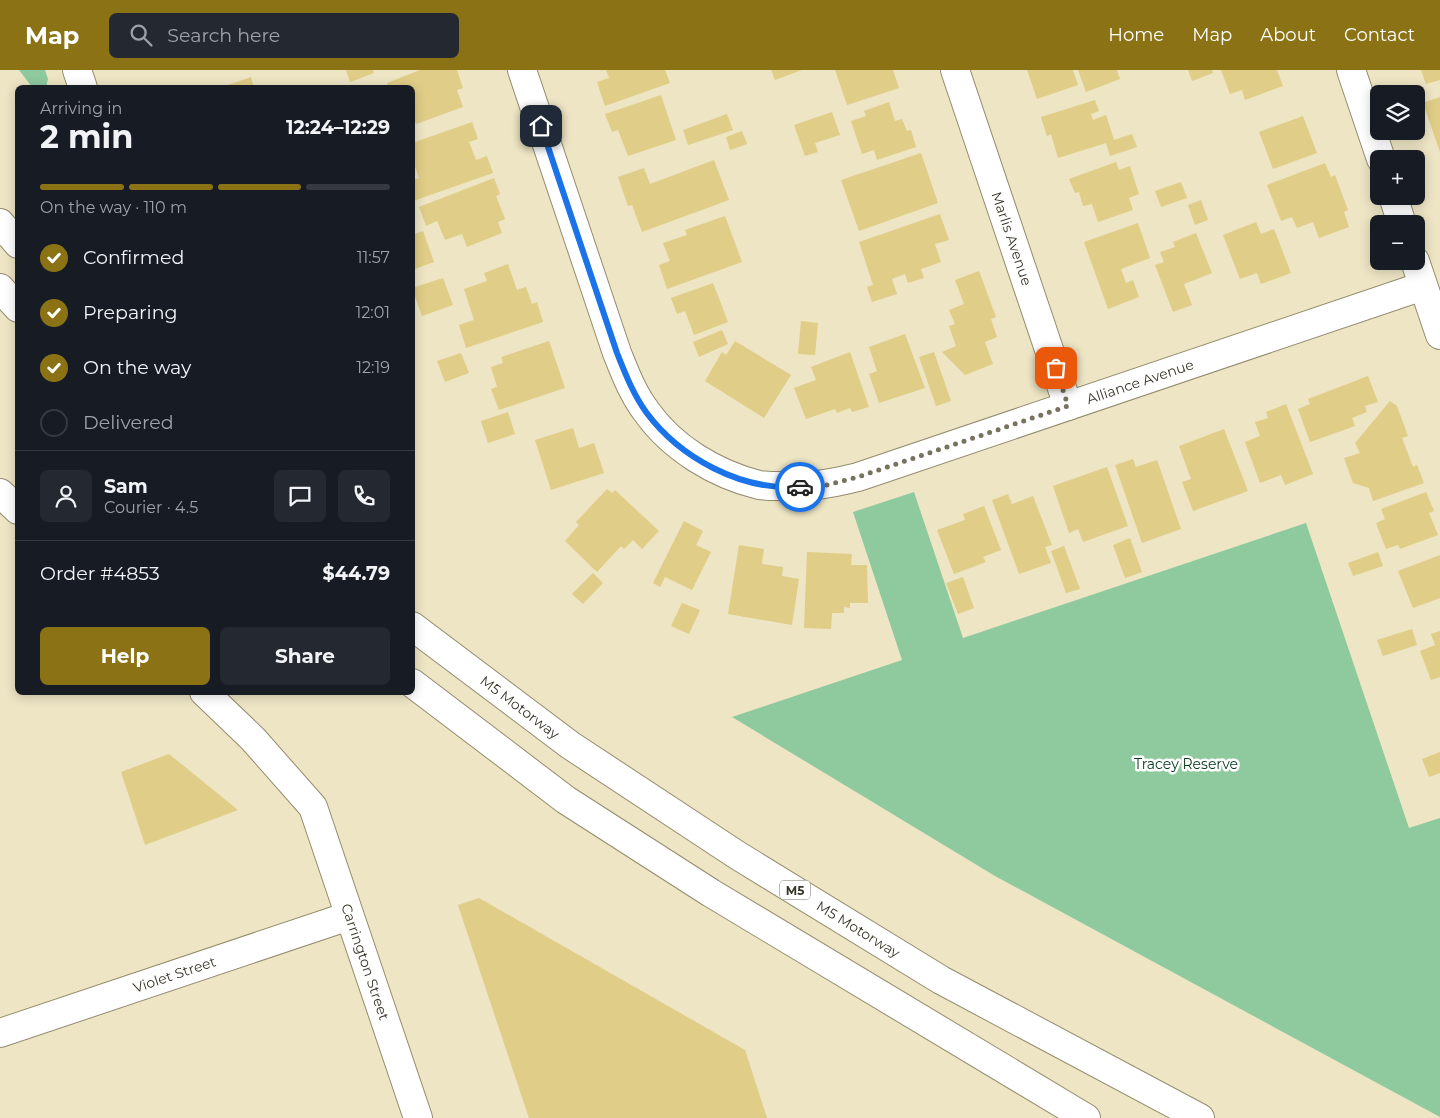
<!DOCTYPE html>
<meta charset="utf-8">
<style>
body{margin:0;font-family:Montserrat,sans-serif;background:#242831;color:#f1f3f6;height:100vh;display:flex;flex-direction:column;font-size:19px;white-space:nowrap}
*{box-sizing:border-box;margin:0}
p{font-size:16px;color:#9ea1a6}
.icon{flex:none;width:28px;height:28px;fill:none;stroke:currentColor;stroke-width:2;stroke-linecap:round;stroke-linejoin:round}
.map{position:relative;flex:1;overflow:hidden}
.sheet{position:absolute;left:15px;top:15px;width:400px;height:610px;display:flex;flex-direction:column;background:#171b24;border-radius:8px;box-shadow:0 2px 12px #0003}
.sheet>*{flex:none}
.controls{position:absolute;left:1370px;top:15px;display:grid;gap:10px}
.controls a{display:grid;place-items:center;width:55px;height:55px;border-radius:8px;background:#171b24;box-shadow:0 2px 12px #0003;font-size:25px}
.pin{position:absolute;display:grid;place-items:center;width:42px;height:42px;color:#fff;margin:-21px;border-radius:10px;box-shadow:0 2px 8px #0006}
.courier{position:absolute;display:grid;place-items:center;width:50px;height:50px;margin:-25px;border:4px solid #1a73e8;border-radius:50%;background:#fff;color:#222;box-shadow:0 1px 6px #0007}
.headline em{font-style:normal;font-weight:700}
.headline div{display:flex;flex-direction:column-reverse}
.headline{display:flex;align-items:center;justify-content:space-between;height:85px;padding:0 25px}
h1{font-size:32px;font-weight:700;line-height:38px}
.bar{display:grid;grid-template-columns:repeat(4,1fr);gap:8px 5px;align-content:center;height:60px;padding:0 25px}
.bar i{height:6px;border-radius:4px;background:#363941}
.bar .selected{background:#8b7315}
.bar p{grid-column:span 4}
.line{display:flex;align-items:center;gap:12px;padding:0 25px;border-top:1px solid #363941}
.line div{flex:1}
.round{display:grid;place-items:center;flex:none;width:52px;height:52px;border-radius:8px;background:#242831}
ol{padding:0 25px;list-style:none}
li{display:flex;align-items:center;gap:15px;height:55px}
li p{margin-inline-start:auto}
li .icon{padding:5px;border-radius:50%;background:#8b7315;color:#fff;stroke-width:4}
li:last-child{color:#9ea1a6}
li i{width:28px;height:28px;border:2px solid #363941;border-radius:50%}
.cta{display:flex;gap:10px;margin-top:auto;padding:10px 25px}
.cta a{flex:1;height:58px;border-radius:8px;background:#8b7315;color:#fff;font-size:20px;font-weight:700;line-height:58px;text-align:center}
.cta a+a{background:#242831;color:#f1f3f6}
header{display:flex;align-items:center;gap:30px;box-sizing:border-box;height:70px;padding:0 25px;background:#8b7315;color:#fff}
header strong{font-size:24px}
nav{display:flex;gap:28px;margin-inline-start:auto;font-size:18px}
.search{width:350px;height:45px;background:#242831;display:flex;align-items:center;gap:12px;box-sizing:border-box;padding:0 18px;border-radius:8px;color:#9ea1a6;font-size:19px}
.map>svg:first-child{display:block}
.green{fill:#8eca9e}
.building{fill:#e0cd87}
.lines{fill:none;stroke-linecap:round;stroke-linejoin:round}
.minor-casing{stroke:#948c6e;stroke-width:30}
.motorway-casing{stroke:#948c6e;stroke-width:30}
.minor{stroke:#fff;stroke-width:28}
.motorway{stroke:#fff;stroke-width:28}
.done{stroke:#77735f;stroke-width:5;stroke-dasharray:0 9}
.route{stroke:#1a73e8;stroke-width:6}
.labels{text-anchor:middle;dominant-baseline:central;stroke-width:5;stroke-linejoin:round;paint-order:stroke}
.shield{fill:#fff;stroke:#747268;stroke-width:1}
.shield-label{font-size:12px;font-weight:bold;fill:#383528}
.street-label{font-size:14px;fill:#383528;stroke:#fff}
.park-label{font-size:14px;fill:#05381b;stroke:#fff}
</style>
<header>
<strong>Map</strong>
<div class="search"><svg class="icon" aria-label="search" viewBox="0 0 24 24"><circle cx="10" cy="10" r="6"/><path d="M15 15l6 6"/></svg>Search here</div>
<nav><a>Home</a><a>Map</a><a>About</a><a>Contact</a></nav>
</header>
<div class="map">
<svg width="1440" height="1048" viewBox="0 0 1440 1048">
<rect width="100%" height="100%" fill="#ede5c4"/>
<!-- green -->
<path class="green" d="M 19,0 L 45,0 L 48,9 L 46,17 L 32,17 Z
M 914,422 L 963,568 L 1306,453 L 1409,758 L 1440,748 L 1440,1047 L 995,806 L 732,647 L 902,590 L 853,442 Z"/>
<!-- building -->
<path class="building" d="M 346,0 L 373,0 L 374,3 L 350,12 Z
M 420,0 L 457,0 L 463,18 L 457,20 L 463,37 L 416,54 L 412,45 L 412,18 L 388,18 L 387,13 Z
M 606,0 L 665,0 L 670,13 L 605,36 L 597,12 L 609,8 Z
M 771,0 L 802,0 L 775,10 Z
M 835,0 L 893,0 L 899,18 L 847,35 Z
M 1027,0 L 1073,0 L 1078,15 L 1037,29 Z
M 1078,0 L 1117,0 L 1120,9 L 1086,22 Z
M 1188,0 L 1212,0 L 1213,3 L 1192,11 Z
M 1221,0 L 1277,0 L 1283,16 L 1245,30 L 1242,20 L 1230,24 Z
M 1421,0 L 1440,0 L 1440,10 L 1426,14 Z
M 251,7 L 254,18 L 222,18 L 222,17 Z
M 661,25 L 676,70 L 628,86 L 618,60 L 612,62 L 605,44 Z
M 1440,27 L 1440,82 L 1423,33 Z
M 1095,30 L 1099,41 L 1091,44 L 1093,50 L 1106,45 L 1114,70 L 1132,64 L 1137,77 L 1110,86 L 1106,73 L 1058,88 L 1051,64 L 1047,66 L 1041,47 Z
M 889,32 L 895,51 L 902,49 L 907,61 L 911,60 L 916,77 L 877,90 L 874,80 L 862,84 L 851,51 L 866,46 L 864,41 Z
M 832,42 L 840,65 L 815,73 L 818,82 L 805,86 L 794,55 Z
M 727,44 L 733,60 L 688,75 L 683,60 Z
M 1303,46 L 1317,83 L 1273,99 L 1259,62 Z
M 472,52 L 478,69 L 469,72 L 476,90 L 487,86 L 493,103 L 413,131 L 412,110 L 419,108 L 412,88 L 412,73 Z
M 742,61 L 747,74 L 730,80 L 726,67 Z
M 921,83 L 938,133 L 859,161 L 841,110 Z
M 714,90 L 729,130 L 642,162 L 632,135 L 628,136 L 618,107 L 644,98 L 650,114 Z
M 1116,92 L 1119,100 L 1130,96 L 1139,124 L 1129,128 L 1133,140 L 1098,152 L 1092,134 L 1083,136 L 1079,122 L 1075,123 L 1069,109 Z
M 1325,93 L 1331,107 L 1335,105 L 1348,140 L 1344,142 L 1349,157 L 1319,168 L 1313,152 L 1297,158 L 1292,147 L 1281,151 L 1267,115 Z
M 494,108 L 500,124 L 496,126 L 505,149 L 498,152 L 502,163 L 467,177 L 462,164 L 445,170 L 437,151 L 426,156 L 419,137 Z
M 1181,112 L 1187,128 L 1161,137 L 1155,121 Z
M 1201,130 L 1208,150 L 1195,155 L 1188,135 Z
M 940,144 L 949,170 L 935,174 L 941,192 L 921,199 L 924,208 L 908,213 L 905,204 L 892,209 L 897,224 L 872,232 L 867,217 L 873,215 L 859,172 Z
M 725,146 L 742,192 L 667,219 L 659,195 L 670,191 L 663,173 L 687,165 L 685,160 Z
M 1256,152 L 1261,164 L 1274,159 L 1291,203 L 1261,214 L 1257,203 L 1240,209 L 1223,165 Z
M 1138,153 L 1150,188 L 1121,199 L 1126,213 L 1133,210 L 1139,227 L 1108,239 L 1084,172 Z
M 423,161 L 434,192 L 412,200 L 412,165 Z
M 1196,163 L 1212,203 L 1184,214 L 1192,235 L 1173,242 L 1155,195 L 1164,192 L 1160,182 L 1175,177 L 1173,172 Z
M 508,194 L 517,220 L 526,217 L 532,234 L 537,232 L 543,252 L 466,278 L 459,255 L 474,250 L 464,219 L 487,211 L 484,203 Z
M 979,201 L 996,247 L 991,249 L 997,267 L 985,272 L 993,294 L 965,305 L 942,282 L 956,276 L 949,256 L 955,254 L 949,240 L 964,234 L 955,210 Z
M 443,208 L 453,235 L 422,246 L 412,218 Z
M 713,213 L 728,252 L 694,265 L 685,241 L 677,244 L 671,228 Z
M 801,251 L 818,253 L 815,285 L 798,284 Z
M 722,260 L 728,274 L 699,287 L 693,272 Z
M 905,264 L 925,318 L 879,333 L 869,304 L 877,301 L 869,277 Z
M 549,271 L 565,318 L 499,340 L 491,319 L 497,317 L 491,297 L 503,293 L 501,287 Z
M 735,271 L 791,305 L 764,348 L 705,311 L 722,282 L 726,285 Z
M 850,282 L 869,337 L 852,342 L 850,338 L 837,343 L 835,339 L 806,349 L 794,318 L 816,310 L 811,297 Z
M 934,282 L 951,331 L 936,336 L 919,287 Z
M 461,283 L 469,303 L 445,312 L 437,291 Z
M 1368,306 L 1378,332 L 1365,336 L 1367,342 L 1352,348 L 1355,356 L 1310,372 L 1298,339 L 1310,334 L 1308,329 Z
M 1390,331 L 1397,336 L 1408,366 L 1402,368 L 1413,397 L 1417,395 L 1424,413 L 1373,431 L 1369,418 L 1353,413 L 1344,388 L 1360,383 L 1355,373 Z
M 1286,334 L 1313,404 L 1285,415 L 1281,405 L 1260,413 L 1245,372 L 1260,366 L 1255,352 L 1268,348 L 1266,342 Z
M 508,342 L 515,364 L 488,373 L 481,351 Z
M 573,358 L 579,378 L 594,373 L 604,403 L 551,420 L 535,370 Z
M 1224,359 L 1248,421 L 1193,441 L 1182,412 L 1191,409 L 1179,376 Z
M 1133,389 L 1136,397 L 1157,390 L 1181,459 L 1142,473 L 1115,395 Z
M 1107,397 L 1128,456 L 1083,472 L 1078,459 L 1069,463 L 1053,416 Z
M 607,419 L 612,423 L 615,420 L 659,461 L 642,479 L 633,470 L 624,479 L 621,476 L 597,502 L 565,471 L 579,455 L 576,452 Z
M 1426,422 L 1434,441 L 1429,443 L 1438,465 L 1400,479 L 1398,475 L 1386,479 L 1376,453 L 1385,449 L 1381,439 Z
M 1008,424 L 1012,434 L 1033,426 L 1052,475 L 1045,477 L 1051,493 L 1019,504 L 992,430 Z
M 984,436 L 1001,480 L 983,487 L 986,492 L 954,504 L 937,460 L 965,450 L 963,444 Z
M 684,451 L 703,461 L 696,475 L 711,482 L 692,520 L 665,507 L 660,517 L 653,513 Z
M 1130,468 L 1142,502 L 1125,508 L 1113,475 Z
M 739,475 L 764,479 L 762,494 L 783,497 L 782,506 L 799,509 L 792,555 L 728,544 Z
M 1064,476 L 1080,519 L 1066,523 L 1051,481 Z
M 807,482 L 852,484 L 851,495 L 867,495 L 868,533 L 850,533 L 850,538 L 844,537 L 844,543 L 832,543 L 831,559 L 804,558 Z
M 1378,482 L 1383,496 L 1353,506 L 1348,493 Z
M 1440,485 L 1440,528 L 1413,538 L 1398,501 Z
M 593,503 L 603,513 L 583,534 L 572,524 Z
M 963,507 L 974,538 L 958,544 L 946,513 Z
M 682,533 L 700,540 L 689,564 L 671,556 Z
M 1412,559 L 1417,575 L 1383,586 L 1377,570 Z
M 1440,561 L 1440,607 L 1431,610 L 1420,581 L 1435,575 L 1431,564 Z
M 1440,682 L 1440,703 L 1429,707 L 1422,689 Z
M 169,684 L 238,740 L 145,775 L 121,702 Z
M 479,828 L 745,980 L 767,1048 L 529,1048 L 458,835 Z"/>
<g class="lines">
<!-- minor casing -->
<g class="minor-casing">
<g id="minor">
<path d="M 77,0 L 83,18"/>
<path id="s1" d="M 522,0 L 617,283 C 625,303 633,324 646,341 C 672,378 715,404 759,415 C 765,416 772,416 778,416 C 807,418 830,414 858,407 L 1423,216"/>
<path id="s2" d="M 955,0 L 1068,336"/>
<path d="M 1351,0 L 1381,89"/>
<path d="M 1393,126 L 1402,154"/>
<path d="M 1415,191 L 1440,265"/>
<path d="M 0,423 L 18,440"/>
<path id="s3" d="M 204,622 L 253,669 L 313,737 L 418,1048"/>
<path id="s4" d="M 0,963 L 349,846"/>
</g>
</g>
<!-- motorway casing -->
<g class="motorway-casing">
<g id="motorway">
<path d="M 0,153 L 18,174"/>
<path d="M 0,218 L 18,238"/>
<path id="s5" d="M 412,556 L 570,675 L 737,785 L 941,910 L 1200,1048"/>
<path d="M 412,613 L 566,730 L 711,823 L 1086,1048"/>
</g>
</g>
<!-- minor -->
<use href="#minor" class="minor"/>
<!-- motorway -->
<use href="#motorway" class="motorway"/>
</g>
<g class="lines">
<!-- done -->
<path class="done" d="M 800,417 L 827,415 L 858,407 L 1068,336 L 1056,298"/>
<!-- route -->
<path class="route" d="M 541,56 L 617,283 C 625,303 633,324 646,342 C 680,388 741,421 800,417"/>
</g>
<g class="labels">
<!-- shield labels -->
<rect class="shield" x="780" y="810.5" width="30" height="19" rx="4"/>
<g class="shield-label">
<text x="795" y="820">M5</text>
</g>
<!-- street labels -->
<g class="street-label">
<text stroke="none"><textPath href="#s2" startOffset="178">Marlis Avenue</textPath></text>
<text stroke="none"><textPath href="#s1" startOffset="899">Alliance Avenue</textPath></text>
<text stroke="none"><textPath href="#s5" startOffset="135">M5 Motorway</textPath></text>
<text stroke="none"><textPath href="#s5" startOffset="540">M5 Motorway</textPath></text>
<text stroke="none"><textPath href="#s3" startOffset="322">Carrington Street</textPath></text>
<text stroke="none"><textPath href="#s4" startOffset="184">Violet Street</textPath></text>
</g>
<!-- park labels -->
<g class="park-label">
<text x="1186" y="694">Tracey Reserve</text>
</g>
</g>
</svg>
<div class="controls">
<a><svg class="icon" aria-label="layers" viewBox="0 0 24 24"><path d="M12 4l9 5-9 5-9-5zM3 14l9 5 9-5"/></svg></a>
<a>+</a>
<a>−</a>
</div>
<div class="pin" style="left:1056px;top:298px;background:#ea580c"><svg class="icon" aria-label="bag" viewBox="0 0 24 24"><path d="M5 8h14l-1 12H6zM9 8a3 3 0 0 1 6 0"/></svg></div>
<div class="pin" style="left:541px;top:56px;background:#1f2937"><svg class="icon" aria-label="home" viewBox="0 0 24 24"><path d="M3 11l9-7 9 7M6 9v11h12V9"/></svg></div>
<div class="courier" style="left:800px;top:417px"><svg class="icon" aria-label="car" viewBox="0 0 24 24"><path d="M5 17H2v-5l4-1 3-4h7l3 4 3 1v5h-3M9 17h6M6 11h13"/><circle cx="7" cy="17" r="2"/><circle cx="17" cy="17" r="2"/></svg></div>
<section class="sheet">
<div class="headline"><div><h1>2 min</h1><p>Arriving in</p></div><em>12:24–12:29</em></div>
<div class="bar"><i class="selected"></i><i class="selected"></i><i class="selected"></i><i></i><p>On the way · 110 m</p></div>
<ol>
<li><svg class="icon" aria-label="check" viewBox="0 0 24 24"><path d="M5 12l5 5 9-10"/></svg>Confirmed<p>11:57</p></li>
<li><svg class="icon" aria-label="check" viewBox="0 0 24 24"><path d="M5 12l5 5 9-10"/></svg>Preparing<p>12:01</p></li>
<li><svg class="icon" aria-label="check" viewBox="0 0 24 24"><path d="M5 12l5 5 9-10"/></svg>On the way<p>12:19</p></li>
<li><i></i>Delivered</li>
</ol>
<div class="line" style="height:90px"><a class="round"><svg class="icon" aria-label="person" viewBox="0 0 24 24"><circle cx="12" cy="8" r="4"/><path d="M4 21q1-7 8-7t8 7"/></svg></a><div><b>Sam</b><p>Courier · 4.5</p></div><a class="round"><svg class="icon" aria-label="chat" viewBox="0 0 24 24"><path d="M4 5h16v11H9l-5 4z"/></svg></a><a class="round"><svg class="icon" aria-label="phone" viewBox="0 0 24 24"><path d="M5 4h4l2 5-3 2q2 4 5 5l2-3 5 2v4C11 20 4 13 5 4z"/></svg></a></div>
<div class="line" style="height:65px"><div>Order #4853</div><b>$44.79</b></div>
<div class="cta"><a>Help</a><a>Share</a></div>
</section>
</div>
